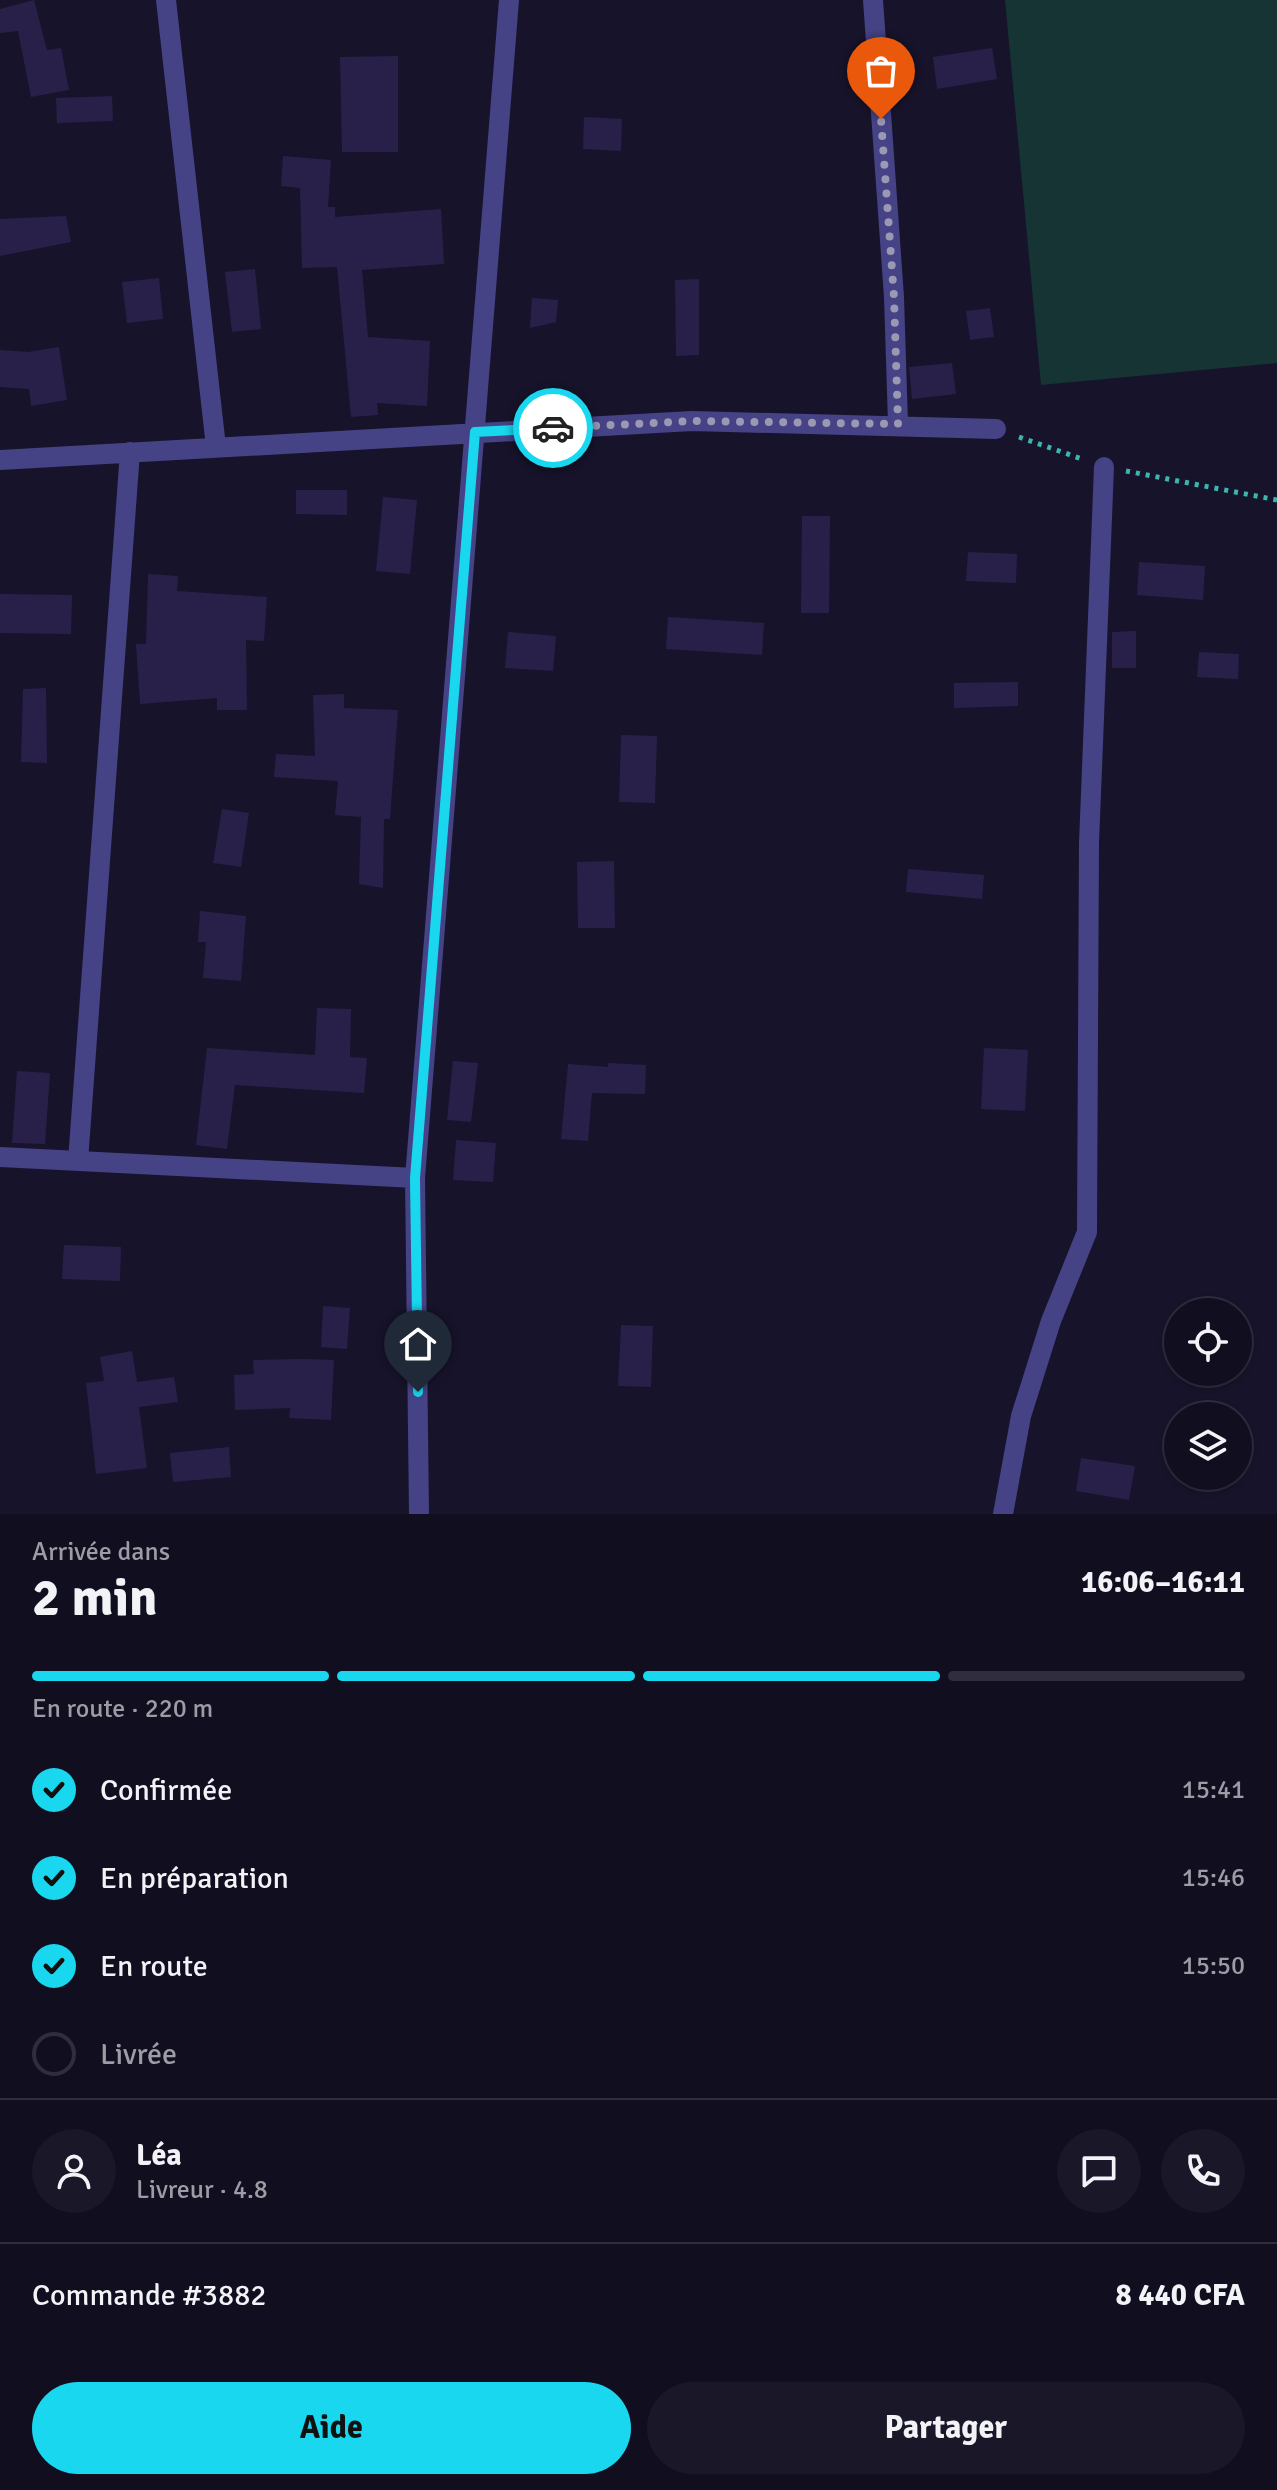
<!DOCTYPE html>
<html lang="fr">
<meta charset="utf-8">
<style>
body{margin:0;font-family:Signika,sans-serif;background:#1a1729;color:#f1f3f6;height:100vh;display:flex;flex-direction:column;font-size:30px;white-space:nowrap}
*{box-sizing:border-box;margin:0}
p{font-size:26px;color:#9c9ca5}
.icon{flex:none;width:44px;height:44px;fill:none;stroke:currentColor;stroke-width:2;stroke-linecap:round;stroke-linejoin:round}
.map{position:relative;height:1514px;overflow:hidden}
.sheet{display:flex;flex-direction:column;background:#110e20;flex:1}
.sheet>*{flex:none}
.controls{position:absolute;left:1164px;top:1298px;display:grid;gap:16px}
.controls a{display:grid;place-items:center;width:88px;height:88px;border-radius:50%;background:#110e20;box-shadow:0 2px 6px #0004,0 0 0 2px #302e3e;font-size:40px}
.pin{position:absolute;display:grid;place-items:center;width:68px;height:68px;color:#fff;margin:-82px -34px;border-radius:50% 50% 50% 0;rotate:-45deg;box-shadow:0 0 8px #0007}
.pin .icon{rotate:45deg}
.courier{position:absolute;display:grid;place-items:center;width:80px;height:80px;margin:-40px;border:6px solid #19d7ef;border-radius:50%;background:#fff;color:#222;box-shadow:0 2px 10px #0007}
.head em{font-style:normal;font-weight:700}
.head div{display:flex;flex-direction:column-reverse}
.head{display:flex;align-items:center;justify-content:space-between;height:136px;padding:0 32px}
h1{font-size:52px;font-weight:700;line-height:60px}
.bar{display:grid;grid-template-columns:repeat(4,1fr);gap:12px 8px;align-content:center;height:96px;padding:0 32px}
.bar i{height:10px;border-radius:6px;background:#302e3e}
.bar .selected{background:#19d7ef}
.bar p{grid-column:span 4}
.line{display:flex;align-items:center;gap:20px;padding:0 32px;border-top:2px solid #302e3e}
.line div{flex:1}
.round{display:grid;place-items:center;flex:none;width:84px;height:84px;border-radius:42px;background:#1a1729}
ol{padding:0 32px;list-style:none}
li{display:flex;align-items:center;gap:24px;height:88px}
li p{margin-inline-start:auto}
li .icon{padding:8px;border-radius:50%;background:#19d7ef;color:#111;stroke-width:4}
li:last-child{color:#9c9ca5}
li i{width:44px;height:44px;border:4px solid #302e3e;border-radius:50%}
.cta{display:flex;gap:16px;margin-top:auto;padding:16px 32px}
.cta a{flex:1;height:92px;border-radius:48px;background:#19d7ef;color:#111;font-size:32px;font-weight:700;line-height:92px;text-align:center}
.cta a+a{background:#1a1729;color:#f1f3f6}
.map>svg:first-child{display:block}
.green{fill:#163433}
.building{fill:#29204a}
.lines{fill:none;stroke-linecap:round;stroke-linejoin:round}
.path{stroke:#3ab5af;stroke-width:5;stroke-dasharray:4 6;stroke-linecap:butt}
.minor{stroke:#454286;stroke-width:20}
.done{stroke:#9b98b3;stroke-width:8;stroke-dasharray:0 14.4}
.route{stroke:#19d7ef;stroke-width:10}
</style>
<div class="map">
<svg width="1277" height="1514" viewBox="0 0 1277 1514">
<rect width="100%" height="100%" fill="#17132a"/>
<!-- green -->
<path class="green" d="M 1005,0 L 1277,0 L 1277,363 L 1041,385 Z"/>
<!-- building -->
<path class="building" d="M 34,0 L 47,50 L 61,48 L 69,90 L 31,97 L 18,31 L 0,33 L 0,9 Z
M 992,48 L 997,79 L 937,89 L 933,57 Z
M 398,56 L 398,152 L 342,152 L 340,57 Z
M 112,96 L 113,121 L 57,123 L 56,98 Z
M 584,117 L 622,119 L 621,151 L 583,149 Z
M 283,156 L 331,160 L 328,207 L 335,207 L 335,217 L 441,209 L 444,264 L 362,270 L 368,337 L 430,341 L 427,406 L 377,403 L 378,415 L 351,417 L 337,267 L 302,268 L 300,188 L 281,186 Z
M 66,216 L 71,242 L 0,256 L 0,219 Z
M 255,269 L 261,329 L 232,332 L 225,272 Z
M 159,278 L 163,319 L 127,323 L 122,282 Z
M 699,279 L 699,355 L 676,356 L 675,280 Z
M 532,298 L 558,300 L 556,322 L 530,328 Z
M 990,308 L 994,337 L 970,340 L 966,311 Z
M 59,347 L 67,400 L 31,406 L 29,389 L 0,387 L 0,350 L 28,352 Z
M 952,363 L 956,394 L 912,399 L 909,367 Z
M 296,490 L 347,490 L 347,515 L 296,514 Z
M 383,497 L 417,500 L 410,574 L 376,571 Z
M 802,516 L 830,516 L 829,613 L 801,613 Z
M 968,552 L 1017,554 L 1016,583 L 966,581 Z
M 1139,562 L 1205,566 L 1203,600 L 1137,595 Z
M 148,574 L 178,576 L 177,591 L 267,597 L 264,641 L 246,640 L 247,710 L 217,710 L 217,698 L 140,704 L 136,644 L 146,644 Z
M 0,594 L 72,595 L 71,634 L 0,633 Z
M 668,617 L 764,623 L 762,655 L 666,649 Z
M 1136,631 L 1136,668 L 1112,668 L 1112,632 Z
M 508,632 L 556,636 L 553,671 L 505,668 Z
M 1199,652 L 1239,654 L 1238,679 L 1197,677 Z
M 1018,682 L 1018,706 L 954,708 L 954,683 Z
M 46,688 L 47,763 L 21,762 L 23,689 Z
M 344,694 L 344,708 L 398,710 L 390,819 L 384,819 L 383,888 L 359,884 L 361,817 L 335,815 L 338,781 L 274,777 L 276,754 L 315,756 L 313,695 Z
M 621,735 L 657,736 L 655,803 L 619,802 Z
M 222,809 L 249,813 L 241,867 L 213,863 Z
M 614,861 L 615,928 L 578,928 L 577,862 Z
M 908,869 L 984,875 L 982,899 L 906,892 Z
M 200,911 L 246,916 L 241,981 L 203,978 L 206,942 L 198,942 Z
M 317,1008 L 351,1009 L 350,1057 L 367,1058 L 364,1093 L 235,1085 L 227,1149 L 196,1145 L 207,1048 L 315,1055 Z
M 984,1048 L 1028,1050 L 1025,1111 L 981,1109 Z
M 453,1061 L 478,1063 L 471,1122 L 447,1120 Z
M 608,1063 L 646,1065 L 645,1094 L 592,1093 L 588,1141 L 561,1139 L 568,1064 L 608,1067 Z
M 17,1071 L 50,1073 L 45,1144 L 12,1143 Z
M 456,1140 L 496,1143 L 493,1182 L 453,1180 Z
M 64,1245 L 121,1247 L 120,1281 L 62,1279 Z
M 323,1306 L 350,1308 L 347,1349 L 321,1347 Z
M 621,1325 L 653,1326 L 651,1387 L 618,1386 Z
M 132,1351 L 137,1382 L 174,1377 L 178,1402 L 139,1407 L 147,1468 L 96,1474 L 86,1383 L 104,1381 L 100,1357 Z
M 302,1359 L 334,1360 L 331,1420 L 289,1418 L 290,1408 L 235,1410 L 234,1375 L 254,1374 L 253,1360 Z
M 229,1447 L 231,1477 L 173,1482 L 170,1453 Z
M 1081,1458 L 1135,1466 L 1129,1500 L 1076,1491 Z"/>
<g class="lines">
<!-- path -->
<path class="path" d="M 1019,437 L 1082,459
M 1126,471 L 1277,500"/>
<!-- minor -->
<path class="minor" d="M 166,0 L 216,447
M 873,0 L 894,297 L 898,424
M 0,460 L 692,421 L 996,429
M 0,1157 L 415,1178
M 78,1161 L 130,452
M 419,1514 L 415,1178 L 509,0
M 1003,1514 L 1021,1416 L 1051,1321 L 1087,1232 L 1089,843 L 1104,467"/>
</g>
<g class="lines">
<!-- done -->
<path class="done" d="M 553,428 L 692,421 L 898,424 L 894,297 L 881,119"/>
<!-- route -->
<path class="route" d="M 418,1392 L 415,1178 L 475,432 L 553,428"/>
</g>
</svg>
<div class="controls">
<a><svg class="icon" aria-label="locate" viewBox="0 0 24 24"><circle cx="12" cy="12" r="6"/><path d="M12 2v4M12 18v4M2 12h4M18 12h4"/></svg></a>
<a><svg class="icon" aria-label="layers" viewBox="0 0 24 24"><path d="M12 4l9 5-9 5-9-5zM3 14l9 5 9-5"/></svg></a>
</div>
<div class="pin" style="left:881px;top:119px;background:#ea580c"><svg class="icon" aria-label="bag" viewBox="0 0 24 24"><path d="M5 8h14l-1 12H6zM9 8a3 3 0 0 1 6 0"/></svg></div>
<div class="pin" style="left:418px;top:1392px;background:#1f2937"><svg class="icon" aria-label="home" viewBox="0 0 24 24"><path d="M3 11l9-7 9 7M6 9v11h12V9"/></svg></div>
<div class="courier" style="left:553px;top:428px"><svg class="icon" aria-label="car" viewBox="0 0 24 24"><path d="M5 17H2v-5l4-1 3-4h7l3 4 3 1v5h-3M9 17h6M6 11h13"/><circle cx="7" cy="17" r="2"/><circle cx="17" cy="17" r="2"/></svg></div>
</div>
<section class="sheet">
<div class="head"><div><h1>2 min</h1><p>Arrivée dans</p></div><em>16:06–16:11</em></div>
<div class="bar"><i class="selected"></i><i class="selected"></i><i class="selected"></i><i></i><p>En route · 220 m</p></div>
<ol>
<li><svg class="icon" aria-label="check" viewBox="0 0 24 24"><path d="M5 12l5 5 9-10"/></svg>Confirmée<p>15:41</p></li>
<li><svg class="icon" aria-label="check" viewBox="0 0 24 24"><path d="M5 12l5 5 9-10"/></svg>En préparation<p>15:46</p></li>
<li><svg class="icon" aria-label="check" viewBox="0 0 24 24"><path d="M5 12l5 5 9-10"/></svg>En route<p>15:50</p></li>
<li><i></i>Livrée</li>
</ol>
<div class="line" style="height:144px"><a class="round"><svg class="icon" aria-label="person" viewBox="0 0 24 24"><circle cx="12" cy="8" r="4"/><path d="M4 21q1-7 8-7t8 7"/></svg></a><div><b>Léa</b><p>Livreur · 4.8</p></div><a class="round"><svg class="icon" aria-label="chat" viewBox="0 0 24 24"><path d="M4 5h16v11H9l-5 4z"/></svg></a><a class="round"><svg class="icon" aria-label="phone" viewBox="0 0 24 24"><path d="M5 4h4l2 5-3 2q2 4 5 5l2-3 5 2v4C11 20 4 13 5 4z"/></svg></a></div>
<div class="line" style="height:104px"><div>Commande #3882</div><b>8 440 CFA</b></div>
<div class="cta"><a>Aide</a><a>Partager</a></div>
</section>
